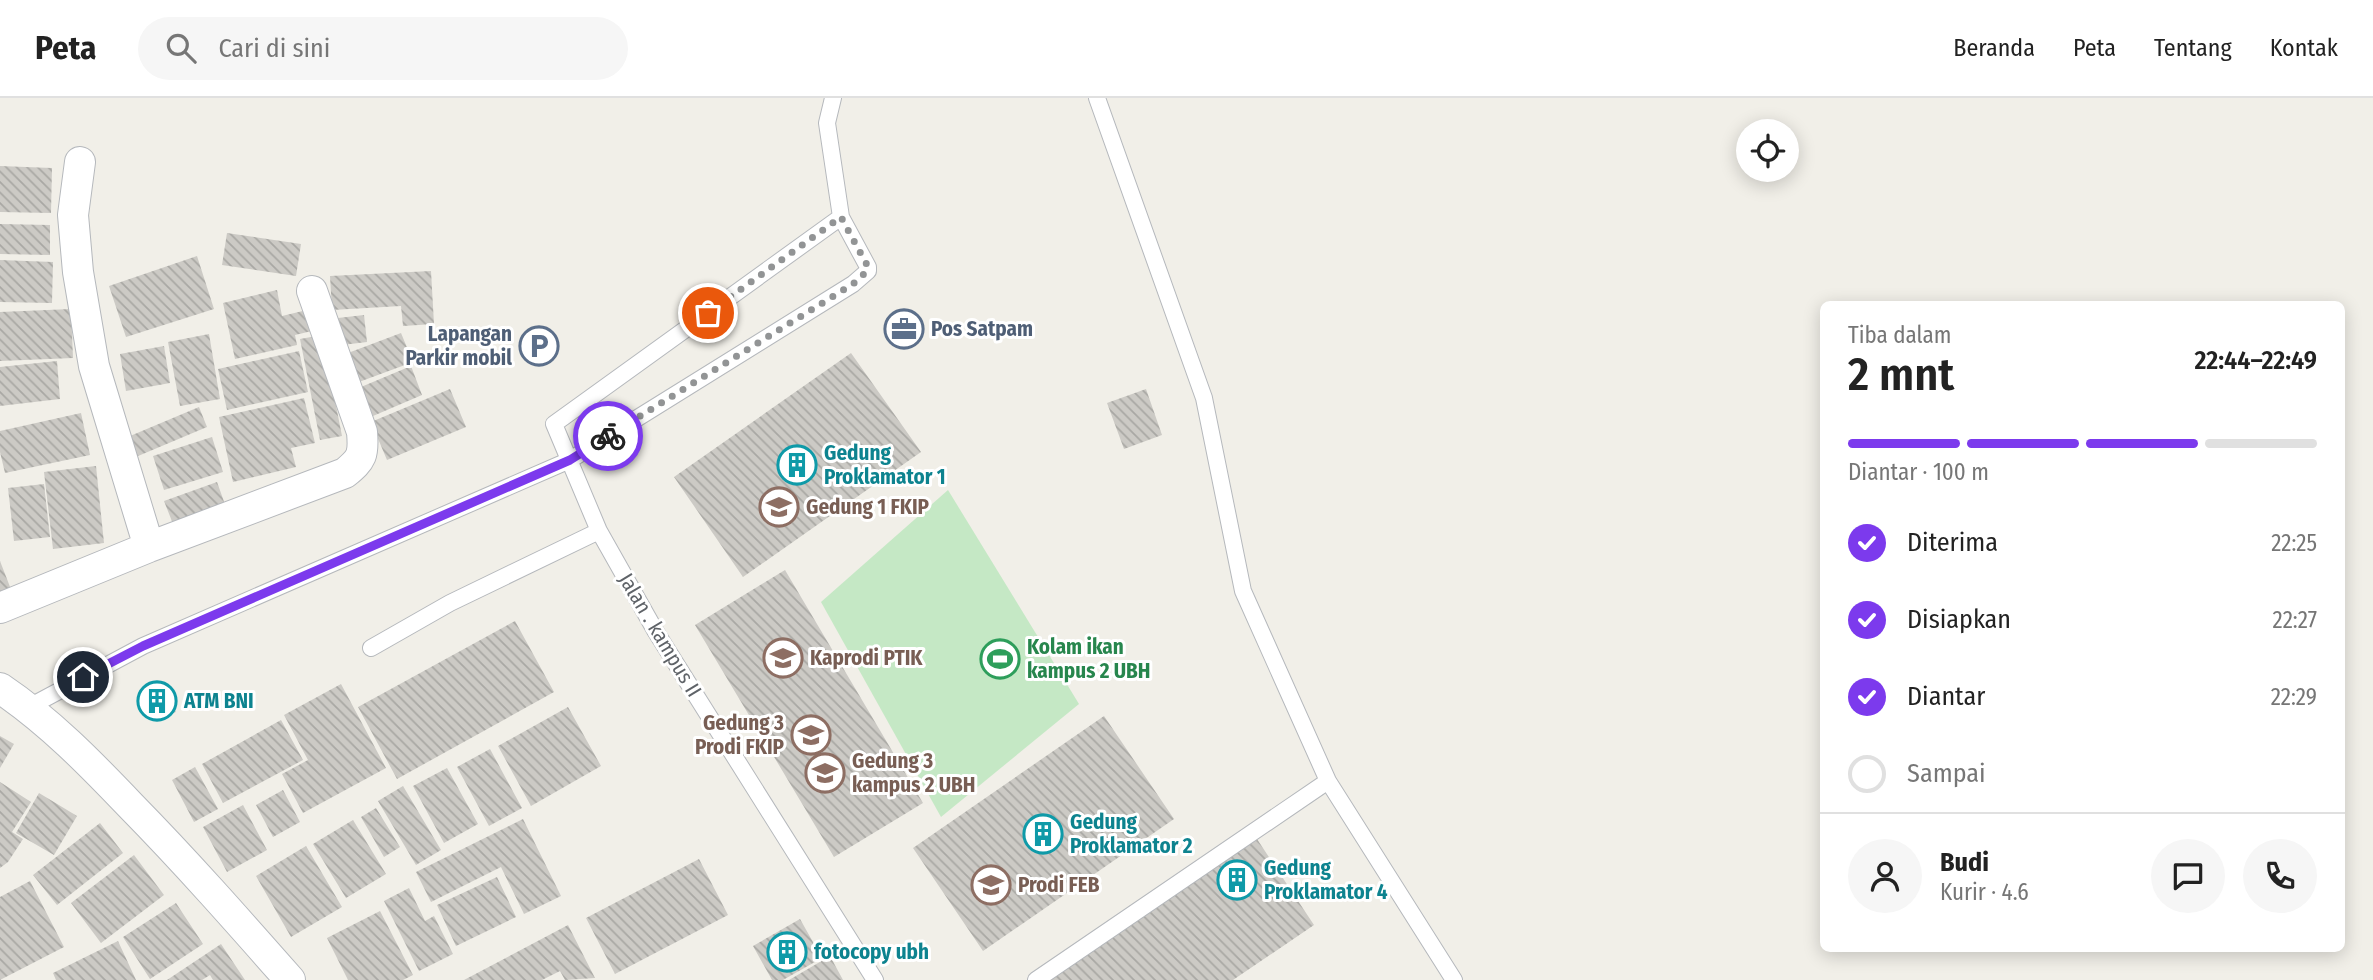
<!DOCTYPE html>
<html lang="id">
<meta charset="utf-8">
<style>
body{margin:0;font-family:"Fira Sans Condensed",sans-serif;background:#f6f6f6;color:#222;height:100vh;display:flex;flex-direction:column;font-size:26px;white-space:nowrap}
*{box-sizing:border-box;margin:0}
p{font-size:23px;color:#767676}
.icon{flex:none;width:38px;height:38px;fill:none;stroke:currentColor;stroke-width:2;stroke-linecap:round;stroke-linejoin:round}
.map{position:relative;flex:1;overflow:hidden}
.details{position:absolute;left:1820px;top:203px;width:525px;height:651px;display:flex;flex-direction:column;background:#fff;border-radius:10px;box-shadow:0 4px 18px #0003}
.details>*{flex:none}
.buttons{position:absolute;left:1736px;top:21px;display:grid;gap:14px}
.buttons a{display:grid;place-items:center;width:63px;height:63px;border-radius:50%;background:#fff;box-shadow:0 4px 18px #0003;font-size:35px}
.pin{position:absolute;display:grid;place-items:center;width:60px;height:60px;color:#fff;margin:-30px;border:4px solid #fff;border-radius:50%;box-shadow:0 2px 7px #0007}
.courier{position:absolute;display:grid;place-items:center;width:70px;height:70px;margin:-35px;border:5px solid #7c3aed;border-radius:50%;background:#fff;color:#222;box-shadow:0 2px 9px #0007}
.headline em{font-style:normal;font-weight:600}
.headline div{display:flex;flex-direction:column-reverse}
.headline{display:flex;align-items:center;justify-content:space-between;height:119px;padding:0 28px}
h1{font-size:46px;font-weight:600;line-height:52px}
.bar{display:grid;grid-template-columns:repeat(4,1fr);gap:10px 7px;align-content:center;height:84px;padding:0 28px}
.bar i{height:9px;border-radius:5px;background:#e0e0e0}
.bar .current{background:#7c3aed}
.bar p{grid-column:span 4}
.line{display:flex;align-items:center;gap:18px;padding:0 28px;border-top:2px solid #e0e0e0}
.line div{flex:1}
.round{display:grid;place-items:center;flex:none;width:74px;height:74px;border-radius:37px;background:#f6f6f6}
ol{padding:0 28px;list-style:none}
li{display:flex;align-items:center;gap:21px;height:77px}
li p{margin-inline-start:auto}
li .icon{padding:7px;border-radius:50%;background:#7c3aed;color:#fff;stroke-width:4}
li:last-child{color:#767676}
li i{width:38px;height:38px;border:4px solid #e0e0e0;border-radius:50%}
header{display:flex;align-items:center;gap:42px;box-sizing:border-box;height:98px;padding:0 35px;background:#fff;border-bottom:2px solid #e0e0e0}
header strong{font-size:33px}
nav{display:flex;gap:38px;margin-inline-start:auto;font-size:24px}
.search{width:490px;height:63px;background:#f6f6f6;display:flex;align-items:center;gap:18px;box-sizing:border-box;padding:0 24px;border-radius:38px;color:#767676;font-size:26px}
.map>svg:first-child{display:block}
.park{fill:#c5e8c5}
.building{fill:url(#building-back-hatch)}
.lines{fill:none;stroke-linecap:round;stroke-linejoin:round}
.lane-casing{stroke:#b5b8bc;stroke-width:18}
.street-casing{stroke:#b5b8bc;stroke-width:32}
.lane{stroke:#fff;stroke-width:16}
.street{stroke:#fff;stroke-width:30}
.done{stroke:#929495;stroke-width:7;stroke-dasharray:0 12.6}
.route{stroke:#7c3aed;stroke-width:9}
.labels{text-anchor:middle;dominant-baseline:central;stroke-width:6;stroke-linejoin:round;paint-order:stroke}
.service-label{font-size:21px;font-weight:bold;fill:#4e5e75;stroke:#fff;text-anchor:start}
.culture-label{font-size:21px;font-weight:bold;fill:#0d838f;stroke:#fff;text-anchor:start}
.education-label{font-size:21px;font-weight:bold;fill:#785e54;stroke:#fff;text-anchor:start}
.street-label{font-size:21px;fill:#5f6368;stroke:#fff}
.leisure-label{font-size:21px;font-weight:bold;fill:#27864d;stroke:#fff;text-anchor:start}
</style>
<header>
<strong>Peta</strong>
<div class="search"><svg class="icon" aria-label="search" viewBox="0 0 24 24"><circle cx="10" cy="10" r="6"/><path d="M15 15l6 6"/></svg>Cari di sini</div>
<nav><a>Beranda</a><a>Peta</a><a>Tentang</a><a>Kontak</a></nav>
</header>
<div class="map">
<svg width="2373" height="882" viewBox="0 0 2373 882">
<defs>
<pattern id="building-back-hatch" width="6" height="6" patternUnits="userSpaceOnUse" patternTransform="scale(1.75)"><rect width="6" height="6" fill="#cccac5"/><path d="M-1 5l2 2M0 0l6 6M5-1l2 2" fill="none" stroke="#a9a8a4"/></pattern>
</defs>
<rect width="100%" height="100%" fill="#f1efe8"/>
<!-- park -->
<path class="park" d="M 948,392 L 1079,606 L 941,719 L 821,504 Z"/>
<!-- building -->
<path class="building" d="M 0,68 L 52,70 L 51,115 L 0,114 Z
M 0,126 L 50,127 L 50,157 L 0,156 Z
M 227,135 L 301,146 L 296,178 L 222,167 Z
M 197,158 L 214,211 L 126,239 L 109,188 Z
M 0,162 L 53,164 L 52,205 L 0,204 Z
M 431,173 L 434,226 L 403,228 L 401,208 L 332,212 L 330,178 Z
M 277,192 L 282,218 L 311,211 L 316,232 L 295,237 L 297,247 L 235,261 L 223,205 Z
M 71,211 L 73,260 L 0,263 L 0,214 Z
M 364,217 L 367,244 L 342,247 L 338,220 Z
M 401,235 L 413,264 L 359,284 L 348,255 Z
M 209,236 L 220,301 L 180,308 L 168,244 Z
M 322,237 L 342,338 L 320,342 L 300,241 Z
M 164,248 L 170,285 L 126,293 L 120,256 Z
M 299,253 L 308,294 L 227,312 L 218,271 Z
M 851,255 L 921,354 L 743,479 L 674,379 Z
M 57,263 L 60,301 L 0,308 L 0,269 Z
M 411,268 L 422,297 L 373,318 L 361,289 Z
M 450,291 L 466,329 L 387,362 L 371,324 Z
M 1146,291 L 1162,337 L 1124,351 L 1107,305 Z
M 304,300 L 315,345 L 291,350 L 296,369 L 233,384 L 219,319 Z
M 199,309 L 207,329 L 131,361 L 123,341 Z
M 81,315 L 90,357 L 5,375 L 0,354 L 0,333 Z
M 212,339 L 223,374 L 164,392 L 153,358 Z
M 96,368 L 104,445 L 53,451 L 44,374 Z
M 217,384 L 227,412 L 175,431 L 164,403 Z
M 44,386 L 50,439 L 14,443 L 8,390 Z
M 0,463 L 12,494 L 0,499 Z
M 785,472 L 923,705 L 834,759 L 695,527 Z
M 515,523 L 554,594 L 397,681 L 358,609 Z
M 165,586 L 176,614 L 150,621 L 139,594 Z
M 341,586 L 386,670 L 303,715 L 282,676 L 308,662 L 284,617 Z
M 568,609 L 601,668 L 531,708 L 498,648 Z
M 1104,618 L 1174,721 L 983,853 L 913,750 Z
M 281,622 L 303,662 L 223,705 L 202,666 Z
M 0,638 L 14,646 L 0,670 Z
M 490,651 L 522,710 L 489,728 L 457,669 Z
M 195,669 L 218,711 L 194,724 L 172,682 Z
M 447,670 L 478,726 L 444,745 L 413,688 Z
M 0,684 L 31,704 L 12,734 L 23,741 L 8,764 L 0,770 Z
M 403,688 L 441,752 L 416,767 L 378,703 Z
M 283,692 L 300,724 L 273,739 L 256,707 Z
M 39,695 L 77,718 L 54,757 L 16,735 Z
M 243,707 L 267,752 L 227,774 L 203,729 Z
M 376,710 L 400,749 L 384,759 L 361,719 Z
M 523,721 L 561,798 L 524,816 L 501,769 L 431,804 L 416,774 Z
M 353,722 L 386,776 L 346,800 L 313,746 Z
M 100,725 L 123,755 L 57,807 L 33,777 Z
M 1255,738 L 1314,827 L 1233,882 L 1040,882 Z
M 306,748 L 342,809 L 291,839 L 256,778 Z
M 134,757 L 164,797 L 101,845 L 71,805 Z
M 699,761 L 728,817 L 615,876 L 586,820 Z
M 497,779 L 516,819 L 456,848 L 437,807 Z
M 30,783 L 64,849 L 0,882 L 0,799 Z
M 409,790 L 425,823 L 434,818 L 453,856 L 419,873 L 384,803 Z
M 176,805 L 203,846 L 150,881 L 123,839 Z
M 380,813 L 413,877 L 403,882 L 348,882 L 327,840 Z
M 800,821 L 822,860 L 783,882 L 772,882 L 753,848 Z
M 568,827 L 595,880 L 565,882 L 560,873 L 542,882 L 464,882 Z
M 118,843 L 136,882 L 56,882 L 53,875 Z
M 221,846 L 245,882 L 213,882 L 210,877 L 202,882 L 167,882 Z
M 830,858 L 843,882 L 789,882 Z"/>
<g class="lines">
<!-- lane casing -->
<g class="lane-casing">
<path id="lane" d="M 1097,0 L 1204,300 L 1243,493 L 1328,683 L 1454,882
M 841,119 L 554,326 L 599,433 L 656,534 L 875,882
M 371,550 L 450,505 L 599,433
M 29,609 L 143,548 L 570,362 L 853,186 L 868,173 L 868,169 L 841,119 L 827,25 L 833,0
M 1036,882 L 1328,683"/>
</g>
<!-- street casing -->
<g class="street-casing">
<path id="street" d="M 80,64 L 73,117 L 78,174 L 94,268 L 149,449
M 0,510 L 149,449 L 345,375 C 362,361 364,357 362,334 L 312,193
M 0,590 C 49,623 90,665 131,708 C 186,764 238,823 290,882"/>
</g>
<!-- lane -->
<use href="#lane" class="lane"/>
<!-- street -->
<use href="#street" class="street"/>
</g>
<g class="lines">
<!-- done -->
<path class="done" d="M 608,338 L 853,186 L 867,173 L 867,167 L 841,119 L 708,215"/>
<!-- route -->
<path class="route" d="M 83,579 L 143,548 L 570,362 L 608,338"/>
</g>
<!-- icons -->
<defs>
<g id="office-ring" transform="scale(2.0125)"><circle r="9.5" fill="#fff" stroke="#5c6f8a" stroke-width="1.5"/><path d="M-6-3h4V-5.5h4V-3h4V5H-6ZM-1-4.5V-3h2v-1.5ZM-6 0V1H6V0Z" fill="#5c6f8a"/></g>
<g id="parking-ring" transform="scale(2.0125)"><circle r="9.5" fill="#fff" stroke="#5c6f8a" stroke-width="1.5"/><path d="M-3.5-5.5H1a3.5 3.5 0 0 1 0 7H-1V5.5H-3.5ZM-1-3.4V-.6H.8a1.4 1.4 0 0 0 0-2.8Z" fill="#5c6f8a"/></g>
<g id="building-ring" transform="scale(2.0125)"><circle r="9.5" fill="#fff" stroke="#0f9aa8" stroke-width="1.5"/><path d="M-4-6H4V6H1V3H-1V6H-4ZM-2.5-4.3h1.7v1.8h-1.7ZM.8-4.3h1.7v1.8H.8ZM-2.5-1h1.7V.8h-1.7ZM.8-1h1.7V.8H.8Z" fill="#0f9aa8"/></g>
<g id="university-ring" transform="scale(2.0125)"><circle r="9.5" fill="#fff" stroke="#8d6e63" stroke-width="1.5"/><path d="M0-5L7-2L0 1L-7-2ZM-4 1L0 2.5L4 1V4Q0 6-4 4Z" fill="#8d6e63"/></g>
<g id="stadium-ring" transform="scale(2.0125)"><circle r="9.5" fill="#fff" stroke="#2e9e5b" stroke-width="1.5"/><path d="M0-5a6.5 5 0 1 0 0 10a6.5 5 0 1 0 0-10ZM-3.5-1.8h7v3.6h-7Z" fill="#2e9e5b"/></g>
</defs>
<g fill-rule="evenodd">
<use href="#office-ring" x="904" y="231"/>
<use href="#parking-ring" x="539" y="248"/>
<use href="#building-ring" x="797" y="367"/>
<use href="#university-ring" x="779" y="409"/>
<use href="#university-ring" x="783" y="560"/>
<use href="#stadium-ring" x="1000" y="561"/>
<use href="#building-ring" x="157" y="603"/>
<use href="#university-ring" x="811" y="637"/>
<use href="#university-ring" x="825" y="675"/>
<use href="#building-ring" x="1043" y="736"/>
<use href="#building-ring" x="1237" y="782"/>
<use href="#university-ring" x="991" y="787"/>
<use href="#building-ring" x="787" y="854"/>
</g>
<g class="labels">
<!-- service labels -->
<g class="service-label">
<text x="931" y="231">Pos Satpam</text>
<text x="512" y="236" text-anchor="end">Lapangan<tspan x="512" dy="24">Parkir mobil</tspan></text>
</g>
<!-- culture labels -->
<g class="culture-label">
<text x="824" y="355">Gedung<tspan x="824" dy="24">Proklamator 1</tspan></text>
<text x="184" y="603">ATM BNI</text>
<text x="1070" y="724">Gedung<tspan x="1070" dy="24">Proklamator 2</tspan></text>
<text x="1264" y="770">Gedung<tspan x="1264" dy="24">Proklamator 4</tspan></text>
<text x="814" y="854">fotocopy ubh</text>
</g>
<!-- education labels -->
<g class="education-label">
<text x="806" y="409">Gedung 1 FKIP</text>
<text x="810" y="560">Kaprodi PTIK</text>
<text x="784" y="625" text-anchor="end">Gedung 3<tspan x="784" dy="24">Prodi FKIP</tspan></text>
<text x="852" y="663">Gedung 3<tspan x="852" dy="24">kampus 2 UBH</tspan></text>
<text x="1018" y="787">Prodi FEB</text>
</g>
<!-- street labels -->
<g class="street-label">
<text transform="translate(660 537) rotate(59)">Jalan . kampus II</text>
</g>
<!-- leisure labels -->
<g class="leisure-label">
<text x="1027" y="549">Kolam ikan<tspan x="1027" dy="24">kampus 2 UBH</tspan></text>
</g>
</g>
</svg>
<div class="buttons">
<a><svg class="icon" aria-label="locate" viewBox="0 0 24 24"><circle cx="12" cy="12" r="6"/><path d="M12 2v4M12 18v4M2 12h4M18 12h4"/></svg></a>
</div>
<div class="pin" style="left:708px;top:215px;background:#ea580c"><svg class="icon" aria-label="bag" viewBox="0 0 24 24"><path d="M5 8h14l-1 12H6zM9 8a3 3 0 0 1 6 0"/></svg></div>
<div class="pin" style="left:83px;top:579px;background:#1f2937"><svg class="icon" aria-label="home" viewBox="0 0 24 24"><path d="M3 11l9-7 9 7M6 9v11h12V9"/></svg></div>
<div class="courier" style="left:608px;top:338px"><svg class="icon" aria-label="bike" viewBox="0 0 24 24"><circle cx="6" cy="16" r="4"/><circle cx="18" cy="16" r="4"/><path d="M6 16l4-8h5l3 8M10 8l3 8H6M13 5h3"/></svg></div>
<section class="details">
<div class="headline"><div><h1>2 mnt</h1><p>Tiba dalam</p></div><em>22:44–22:49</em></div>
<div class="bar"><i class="current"></i><i class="current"></i><i class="current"></i><i></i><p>Diantar · 100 m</p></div>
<ol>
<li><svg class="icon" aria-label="check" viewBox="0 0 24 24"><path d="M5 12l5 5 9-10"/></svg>Diterima<p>22:25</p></li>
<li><svg class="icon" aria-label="check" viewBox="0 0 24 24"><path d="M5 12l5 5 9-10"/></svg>Disiapkan<p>22:27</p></li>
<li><svg class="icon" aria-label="check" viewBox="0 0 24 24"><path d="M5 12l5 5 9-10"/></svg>Diantar<p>22:29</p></li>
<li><i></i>Sampai</li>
</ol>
<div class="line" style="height:126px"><a class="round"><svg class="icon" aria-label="person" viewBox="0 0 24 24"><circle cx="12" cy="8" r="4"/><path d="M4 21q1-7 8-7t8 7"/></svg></a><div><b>Budi</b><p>Kurir · 4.6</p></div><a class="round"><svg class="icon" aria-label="chat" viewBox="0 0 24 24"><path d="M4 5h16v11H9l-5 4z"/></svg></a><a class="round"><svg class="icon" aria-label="phone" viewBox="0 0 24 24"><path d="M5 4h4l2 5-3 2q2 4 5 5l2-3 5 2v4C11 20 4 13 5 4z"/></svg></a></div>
</section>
</div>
